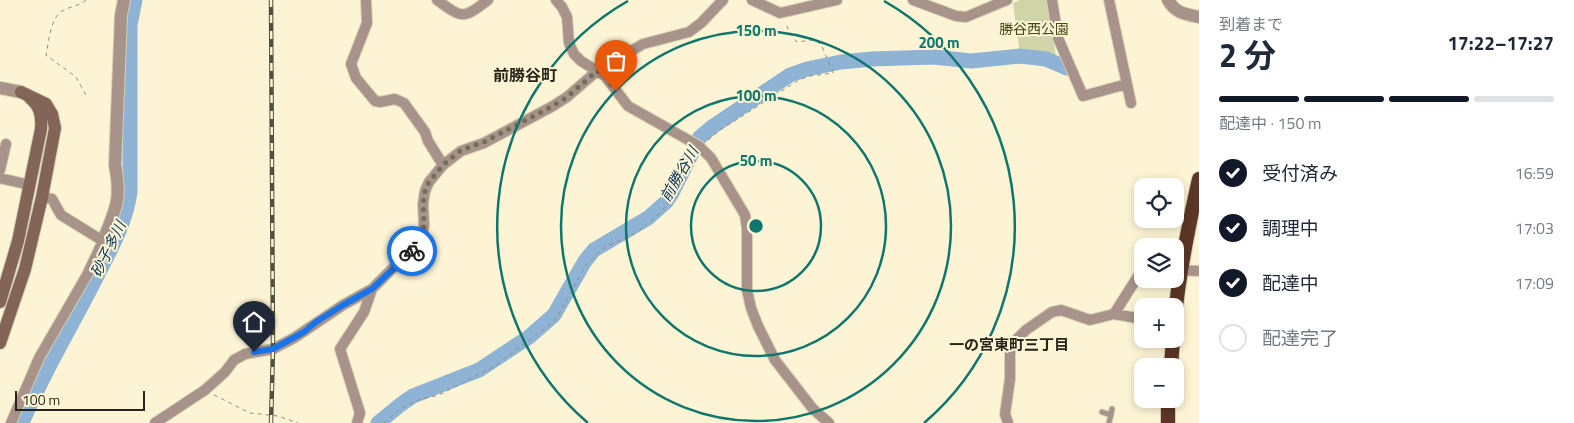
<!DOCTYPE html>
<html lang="ja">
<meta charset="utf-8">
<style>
body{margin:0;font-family:"Titillium Web","Noto Sans JP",sans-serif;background:#f6f6f7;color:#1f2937;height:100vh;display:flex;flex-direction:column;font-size:19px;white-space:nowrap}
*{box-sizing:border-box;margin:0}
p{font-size:16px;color:#747a83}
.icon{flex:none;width:28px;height:28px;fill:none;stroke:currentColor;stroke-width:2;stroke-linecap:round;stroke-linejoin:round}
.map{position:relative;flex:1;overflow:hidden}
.details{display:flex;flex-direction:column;background:#fff;width:375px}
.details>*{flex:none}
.fabs{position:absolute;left:1134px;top:178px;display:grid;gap:10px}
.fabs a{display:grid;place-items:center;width:50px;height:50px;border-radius:10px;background:#fff;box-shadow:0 2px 8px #0003;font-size:25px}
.scale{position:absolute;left:15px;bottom:12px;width:130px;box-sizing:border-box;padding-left:5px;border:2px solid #272519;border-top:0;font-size:14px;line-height:18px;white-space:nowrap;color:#272519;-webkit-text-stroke:4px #fcf4d4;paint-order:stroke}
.pin{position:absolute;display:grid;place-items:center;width:42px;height:42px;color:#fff;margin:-51px -21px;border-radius:50% 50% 50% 0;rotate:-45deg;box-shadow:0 0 5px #0007}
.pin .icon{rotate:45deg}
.courier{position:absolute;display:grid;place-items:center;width:50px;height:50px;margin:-25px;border:4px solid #1a73e8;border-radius:50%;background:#fff;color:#222;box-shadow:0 1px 6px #0007}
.overview em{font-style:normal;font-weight:700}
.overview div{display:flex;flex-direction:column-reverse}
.overview{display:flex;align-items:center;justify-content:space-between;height:85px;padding:0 20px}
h1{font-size:32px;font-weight:700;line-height:38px}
.bar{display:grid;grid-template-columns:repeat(4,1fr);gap:8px 5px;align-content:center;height:60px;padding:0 20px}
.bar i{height:6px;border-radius:4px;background:#e0e1e3}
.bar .current{background:#111827}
.bar p{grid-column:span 4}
ol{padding:0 20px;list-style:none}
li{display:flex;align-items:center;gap:15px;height:55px}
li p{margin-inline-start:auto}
li .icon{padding:5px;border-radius:50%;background:#111827;color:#fff;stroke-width:4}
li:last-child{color:#747a83}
li i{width:28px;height:28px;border:2px solid #e0e1e3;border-radius:50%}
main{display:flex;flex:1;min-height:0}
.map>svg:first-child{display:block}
.green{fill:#cfd5a8}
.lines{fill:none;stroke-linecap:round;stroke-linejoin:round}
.river{stroke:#8eb3d5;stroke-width:15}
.service-casing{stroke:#d6cfb2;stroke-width:7}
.minor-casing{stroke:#d6cfb2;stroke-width:12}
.tertiary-casing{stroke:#d6cfb2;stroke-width:14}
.secondary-casing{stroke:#d6cfb2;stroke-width:14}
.trunk-casing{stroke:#d6cfb2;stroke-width:16}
.path{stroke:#938e78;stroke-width:1;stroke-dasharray:4 4;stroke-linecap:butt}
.service{stroke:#a8938a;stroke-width:5}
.minor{stroke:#a8938a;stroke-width:10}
.tertiary{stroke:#a8938a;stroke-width:12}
.secondary{stroke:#836558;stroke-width:12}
.trunk{stroke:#5c3626;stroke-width:14}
.rail-casing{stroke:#524f3f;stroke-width:4.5}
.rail{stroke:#fcf4d4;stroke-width:2.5;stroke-dasharray:8;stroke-linecap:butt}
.done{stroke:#726d5a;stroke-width:5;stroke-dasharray:0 9}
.route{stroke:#1a73e8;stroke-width:6}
.ring{fill:none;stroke:#0f766e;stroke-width:2.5}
.labels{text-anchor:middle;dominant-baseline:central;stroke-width:4;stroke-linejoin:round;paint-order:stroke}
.park-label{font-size:14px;fill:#464a14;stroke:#fcf4d4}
.water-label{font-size:15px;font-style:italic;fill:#0b3658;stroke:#fcf4d4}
.neighbourhood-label{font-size:15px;font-weight:bold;fill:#272519;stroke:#fcf4d4}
.quarter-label{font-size:16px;font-weight:bold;fill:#272519;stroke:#fcf4d4}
.centre{fill:#0f766e;stroke:#fcf4d4;stroke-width:2.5}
.ring-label{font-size:15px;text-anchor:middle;font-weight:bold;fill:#0f766e;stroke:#fcf4d4;stroke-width:4;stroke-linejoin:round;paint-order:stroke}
</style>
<main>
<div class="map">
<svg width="1199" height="423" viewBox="0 0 1199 423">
<rect width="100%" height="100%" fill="#fcf4d4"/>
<!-- green -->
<path class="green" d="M 1020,0 L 1048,0 L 1056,57 L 1020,54 L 1013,3 Z"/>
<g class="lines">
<!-- river -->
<path class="river" d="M 22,423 C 44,370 75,321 100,270 C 113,245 126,221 130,192 L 130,25 L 135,0
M 378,423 L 400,405 L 413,396 L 479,370 L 529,337 L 554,315 L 585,261 L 594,250 L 648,218 L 666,202 L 672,193 L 700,137 L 712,127 L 790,75 L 807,69 L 841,62 L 872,59 L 934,57 L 971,61 L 1020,56 L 1046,59 L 1067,68"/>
<!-- service casing -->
<g class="service-casing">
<path id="service" d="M 1102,412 L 1111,415
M 1109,423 L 1112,409"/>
</g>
<!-- minor casing -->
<g class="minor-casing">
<path id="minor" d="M 366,0 L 367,23 L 351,64 L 356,78 L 375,101 L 380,102 L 395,99 L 404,103 L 425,132 L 428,141 L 443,165
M 437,0 C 463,19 463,19 488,0
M 556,0 L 562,7 L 567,17 L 569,43 L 574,54 L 581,61 L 605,76 L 628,106 L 699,146 L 711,158 L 745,215 L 747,229 L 747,290 L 751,308 L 758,326 L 775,360 L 813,409 L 829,423
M 752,0 L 780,13 L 837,0
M 913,0 L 956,16 L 966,17 L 1007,0
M 1052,0 L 1058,38 L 1083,96 L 1127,84
M 1109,0 L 1131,103
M 0,170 L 6,144
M 0,178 L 30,185
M 1175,270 L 1199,271
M 1114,314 L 1142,270
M 11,423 L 39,358 L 87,275 L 103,241 L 61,215 L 52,199 L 42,197
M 155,423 L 205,390 L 225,372 L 234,360 L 245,354 L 273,349 L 294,338 L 343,305 L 372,289 L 393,268 L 407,258 L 422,237 L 424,225 L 423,204 L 425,191 L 429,182 L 443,165 L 461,151 L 484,143 L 553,106 L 567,97 L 597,71 L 643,44 L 689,32 L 701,23 L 723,0
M 357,423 L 360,413 L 340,349 L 364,312 L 372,289
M 1008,423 L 1005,414 L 1010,379 L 1010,346 L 1026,330 L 1052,312 L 1061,310 L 1090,320 L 1114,314 L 1142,319"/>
</g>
<!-- tertiary casing -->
<g class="tertiary-casing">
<path id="tertiary" d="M 1168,0 C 1175,13 1185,14 1199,17
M 0,88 L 21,92
M 103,241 C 115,209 122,202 115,165 L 121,15 L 124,0"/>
</g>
<!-- secondary casing -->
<g class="secondary-casing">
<path id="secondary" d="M 0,302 L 18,241 L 41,129 C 42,116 40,106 30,98
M 0,343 L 25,269 L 42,197 L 55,128 L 52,114 L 46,104 L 21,92"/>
</g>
<!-- trunk casing -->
<g class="trunk-casing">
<path id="trunk" d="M 1175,317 C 1179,271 1189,224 1199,179
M 1171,366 L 1173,339
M 1168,423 L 1168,399"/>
</g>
<!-- path -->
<path class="path" d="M 86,0 C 79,6 72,6 64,10 C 50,16 49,42 46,55 L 76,77 L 87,97
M 708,140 L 720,130 L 799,80 L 810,76 L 833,73 L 821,44 L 813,40 L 797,42 L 794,39 L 785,23
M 214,395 L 250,413 L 278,416 L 298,423
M 384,423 L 396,412 L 408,404 L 418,400 L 439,395 L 493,367 L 547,327 L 556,319 L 586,265 L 605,247 L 636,233 L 661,212 L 678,190 L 696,158"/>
<!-- service -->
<use href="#service" class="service"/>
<!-- minor -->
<use href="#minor" class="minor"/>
<!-- tertiary -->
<use href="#tertiary" class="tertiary"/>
<!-- secondary -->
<use href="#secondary" class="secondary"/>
<!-- trunk -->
<use href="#trunk" class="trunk"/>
<!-- rail casing -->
<g class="rail-casing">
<path id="rail" d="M 271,423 L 273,349 L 271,0"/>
</g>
<!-- rail -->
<use href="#rail" class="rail"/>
</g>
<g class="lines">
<!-- done -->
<path class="done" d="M 412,251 L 422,237 L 424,225 L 423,204 L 425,191 L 429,182 L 443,165 L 461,150 L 484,142 L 553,106 L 567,97 L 597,71 L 605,76 L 616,91"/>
<!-- route -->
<path class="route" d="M 254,352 L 273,349 L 304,332 L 316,322 L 343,305 L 372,289 L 412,251"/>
</g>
<!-- distance rings -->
<g class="ring">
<circle cx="756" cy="226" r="65"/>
<circle cx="756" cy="226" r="130"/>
<circle cx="756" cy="226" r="195"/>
<path d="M588 423A259 259 0 0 1 628 1M884 1A259 259 0 0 1 924 423"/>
</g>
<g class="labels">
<!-- park labels -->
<g class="park-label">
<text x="1034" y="28">勝谷西公園</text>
</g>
<!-- water labels -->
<g class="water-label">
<text transform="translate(679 174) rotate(-60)">前勝谷川</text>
<text transform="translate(108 249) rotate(-64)">砂子多川</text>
</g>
<!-- neighbourhood labels -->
<g class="neighbourhood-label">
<text x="1009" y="344">一の宮東町三丁目</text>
</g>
<!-- quarter labels -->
<g class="quarter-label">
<text x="525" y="75">前勝谷町</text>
</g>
</g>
<circle cx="756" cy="226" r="8" class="centre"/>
<g class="ring-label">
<text x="756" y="36">150 m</text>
<text x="939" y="48">200 m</text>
<text x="756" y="101">100 m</text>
<text x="756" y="166">50 m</text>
</g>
</svg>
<div class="fabs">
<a><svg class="icon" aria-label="locate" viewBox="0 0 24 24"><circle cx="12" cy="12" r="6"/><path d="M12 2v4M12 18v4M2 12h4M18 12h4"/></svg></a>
<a><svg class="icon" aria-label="layers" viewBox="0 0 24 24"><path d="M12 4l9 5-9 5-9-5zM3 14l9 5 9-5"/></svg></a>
<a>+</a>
<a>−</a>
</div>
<div class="scale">100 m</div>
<div class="pin" style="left:616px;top:91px;background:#ea580c"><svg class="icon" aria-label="bag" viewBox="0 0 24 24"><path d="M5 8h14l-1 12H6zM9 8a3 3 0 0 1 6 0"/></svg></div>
<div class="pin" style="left:254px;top:352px;background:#1f2937"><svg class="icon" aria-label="home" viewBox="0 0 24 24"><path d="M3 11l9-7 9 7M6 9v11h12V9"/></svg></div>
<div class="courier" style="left:412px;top:251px"><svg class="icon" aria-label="bike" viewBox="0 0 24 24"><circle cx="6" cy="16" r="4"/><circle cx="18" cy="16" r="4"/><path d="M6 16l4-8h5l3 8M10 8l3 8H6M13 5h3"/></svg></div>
</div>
<section class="details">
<div class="overview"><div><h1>2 分</h1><p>到着まで</p></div><em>17:22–17:27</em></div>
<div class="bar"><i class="current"></i><i class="current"></i><i class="current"></i><i></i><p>配達中 · 150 m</p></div>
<ol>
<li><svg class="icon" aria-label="check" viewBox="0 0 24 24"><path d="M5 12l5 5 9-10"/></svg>受付済み<p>16:59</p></li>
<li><svg class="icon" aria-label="check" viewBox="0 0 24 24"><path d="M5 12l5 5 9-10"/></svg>調理中<p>17:03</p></li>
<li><svg class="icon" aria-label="check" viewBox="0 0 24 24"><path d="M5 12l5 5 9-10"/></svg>配達中<p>17:09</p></li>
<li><i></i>配達完了</li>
</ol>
</section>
</main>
